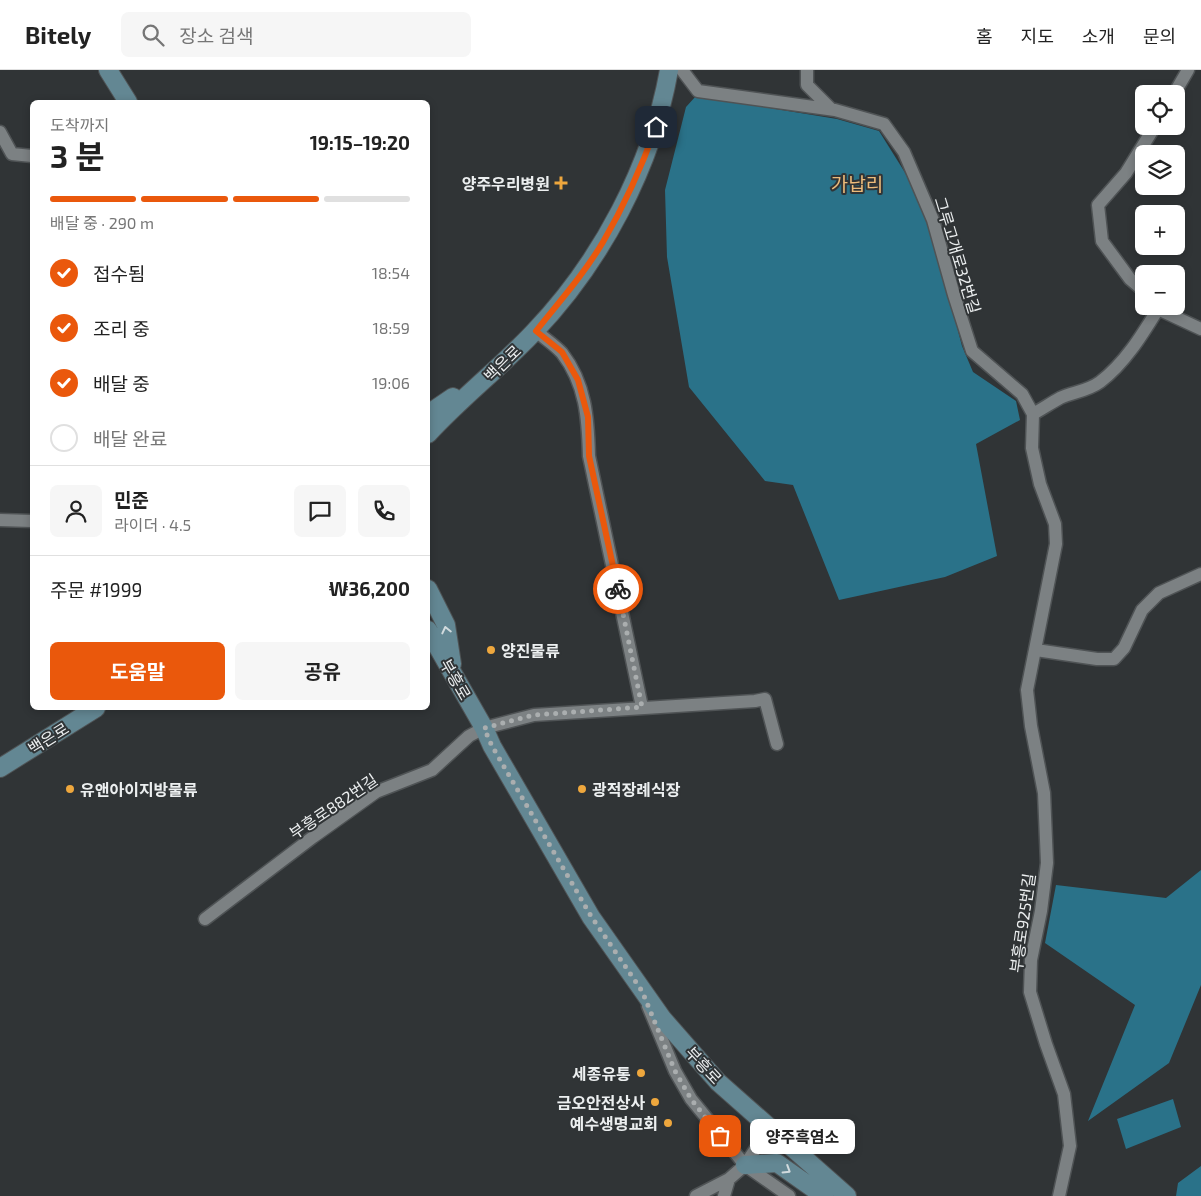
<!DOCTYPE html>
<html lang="ko">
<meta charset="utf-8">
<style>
body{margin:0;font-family:"Exo 2","Noto Sans KR",sans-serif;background:#f6f6f6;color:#222;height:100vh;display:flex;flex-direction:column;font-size:19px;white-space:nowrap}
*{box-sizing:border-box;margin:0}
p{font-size:16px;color:#767676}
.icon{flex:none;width:28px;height:28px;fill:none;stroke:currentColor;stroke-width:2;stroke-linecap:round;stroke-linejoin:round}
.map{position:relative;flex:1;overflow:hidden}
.details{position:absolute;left:30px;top:30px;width:400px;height:610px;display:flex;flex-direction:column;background:#fff;border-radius:8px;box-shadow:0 2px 8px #0003}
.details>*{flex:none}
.fabs{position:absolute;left:1135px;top:15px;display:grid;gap:10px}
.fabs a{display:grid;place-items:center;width:50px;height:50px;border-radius:8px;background:#fff;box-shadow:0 2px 8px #0003;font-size:25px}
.pin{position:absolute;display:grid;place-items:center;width:42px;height:42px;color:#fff;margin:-21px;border-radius:10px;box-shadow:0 2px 8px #0006}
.courier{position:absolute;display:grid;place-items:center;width:50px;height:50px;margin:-25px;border:4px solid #ea580c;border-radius:50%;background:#fff;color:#222;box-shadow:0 1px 6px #0007}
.bubble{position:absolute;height:35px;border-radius:8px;background:#fff;box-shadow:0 2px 8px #0003;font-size:16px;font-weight:700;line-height:35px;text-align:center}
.summary em{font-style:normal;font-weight:700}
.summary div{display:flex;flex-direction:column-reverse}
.summary{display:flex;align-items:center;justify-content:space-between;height:85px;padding:0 20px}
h1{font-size:32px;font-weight:700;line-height:38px}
.bar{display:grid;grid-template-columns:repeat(4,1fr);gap:8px 5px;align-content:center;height:60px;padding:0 20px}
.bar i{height:6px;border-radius:4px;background:#e0e0e0}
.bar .active{background:#ea580c}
.bar p{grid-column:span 4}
.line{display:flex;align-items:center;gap:12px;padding:0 20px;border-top:1px solid #e0e0e0}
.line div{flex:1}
.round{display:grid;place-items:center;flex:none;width:52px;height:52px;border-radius:8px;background:#f6f6f6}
ol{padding:0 20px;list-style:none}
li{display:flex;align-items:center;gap:15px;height:55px}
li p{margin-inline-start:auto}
li .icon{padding:5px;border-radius:50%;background:#ea580c;color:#fff;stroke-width:4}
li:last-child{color:#767676}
li i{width:28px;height:28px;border:2px solid #e0e0e0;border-radius:50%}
.primary-button{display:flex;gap:10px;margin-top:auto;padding:10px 20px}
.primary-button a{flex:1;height:58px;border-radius:8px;background:#ea580c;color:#fff;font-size:20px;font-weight:700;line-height:58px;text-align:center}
.primary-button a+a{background:#f6f6f6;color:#222}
header{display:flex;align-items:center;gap:30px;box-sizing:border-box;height:70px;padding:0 25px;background:#fff;border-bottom:1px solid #e0e0e0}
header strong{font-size:24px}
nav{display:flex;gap:28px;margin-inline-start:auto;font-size:18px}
.search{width:350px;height:45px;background:#f6f6f6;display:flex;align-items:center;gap:12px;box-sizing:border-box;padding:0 18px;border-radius:8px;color:#767676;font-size:19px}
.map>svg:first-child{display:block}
.forest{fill:#2a7289}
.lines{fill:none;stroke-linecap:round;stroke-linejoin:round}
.street-casing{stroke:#4f5355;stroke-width:15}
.secondary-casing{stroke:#4f5355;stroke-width:20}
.street{stroke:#7c8183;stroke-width:12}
.secondary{stroke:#638793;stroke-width:18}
.oneway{stroke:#d1dadd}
.done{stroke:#aaaeaf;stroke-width:5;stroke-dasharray:0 9}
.route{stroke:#ea580c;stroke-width:6}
.poi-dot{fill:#eea73d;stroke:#303436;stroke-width:2}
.labels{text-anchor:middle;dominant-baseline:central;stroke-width:4;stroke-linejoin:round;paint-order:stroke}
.poi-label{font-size:16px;font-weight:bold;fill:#eceff0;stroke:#303436;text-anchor:end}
.street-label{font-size:16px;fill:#eceff0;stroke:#303436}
.quarter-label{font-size:19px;fill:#edbb7a;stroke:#303436}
</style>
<header>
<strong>Bitely</strong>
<div class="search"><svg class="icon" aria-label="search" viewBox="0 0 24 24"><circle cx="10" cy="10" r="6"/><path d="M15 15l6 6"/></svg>장소 검색</div>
<nav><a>홈</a><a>지도</a><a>소개</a><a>문의</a></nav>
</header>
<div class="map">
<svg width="1201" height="1126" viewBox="0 0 1201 1126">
<rect width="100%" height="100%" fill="#303436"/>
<!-- forest -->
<path class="forest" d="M 696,26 L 837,49 L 879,61 L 914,117 L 931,157 L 962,276 L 973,302 L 1016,331 L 1020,350 L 976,374 L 997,486 L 945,507 L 839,530 L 793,415 L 765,411 L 689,317 L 667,187 L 665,120 L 686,37 Z
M 1201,800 L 1201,915 L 1169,993 L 1088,1051 L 1135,935 L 1045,873 L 1056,815 L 1166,828 Z
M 1173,1029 L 1181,1057 L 1126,1079 L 1117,1049 Z
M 1201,1096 L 1201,1126 L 1176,1126 L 1178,1113 Z"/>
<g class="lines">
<!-- street casing -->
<g class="street-casing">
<path id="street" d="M 682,0 L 698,21 L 835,40 L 884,54 L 904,82 L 933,150 L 954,225 L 972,281 L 1022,324 L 1033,344
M 807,0 L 807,15 L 831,39
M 1174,24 L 1188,0
M 0,62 L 12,84 L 32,86
M 1144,221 L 1130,209 L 1102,171 L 1098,135 L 1126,103 L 1155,56
M 1158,239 L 1201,259
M 536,261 C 544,268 555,275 562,283 C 586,314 588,349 589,386 L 642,637
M 0,450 L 32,451
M 1036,580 L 1097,589 L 1114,589 L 1124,578 L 1142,540 L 1159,523 L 1201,504
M 205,849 L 313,767 L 376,722 L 432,700 L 469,666 L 484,658 L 534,645 L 755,631 L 765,629 L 777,674
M 648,936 L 675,1001 L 691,1029 L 745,1095 L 789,1126
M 696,1126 L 729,1109 L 745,1095 L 770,1057
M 724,1126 L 729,1109
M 1059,1126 L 1070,1076 L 1064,1024 L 1046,974 L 1030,922 L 1031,890 L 1041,841 L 1047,793 L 1044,723 L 1031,656 L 1027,620 L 1056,474 L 1055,454 L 1040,414 L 1032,378 L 1033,344 C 1042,339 1051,333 1060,328 C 1073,322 1088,321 1100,312 C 1125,293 1142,265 1158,239 L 1157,236"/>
</g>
<!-- secondary casing -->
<g class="secondary-casing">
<path id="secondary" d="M 108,0 L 128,32
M 428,344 L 453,327
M 428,364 C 461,328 500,298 534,262 C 601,192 652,96 669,0
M 428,519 L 446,555 L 452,594
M 428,560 L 484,658 L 492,676 L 591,847 L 662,948 L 718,1012 L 847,1126
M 0,698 L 96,638
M 745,1095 L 777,1093 L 824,1126"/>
</g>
<!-- street -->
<use href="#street" class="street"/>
<!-- secondary -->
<use href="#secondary" class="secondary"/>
</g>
<!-- one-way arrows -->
<defs><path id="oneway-chevron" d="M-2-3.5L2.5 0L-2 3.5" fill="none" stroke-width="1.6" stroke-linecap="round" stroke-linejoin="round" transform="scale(1.25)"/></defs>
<g class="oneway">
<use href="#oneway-chevron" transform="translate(446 560) rotate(-103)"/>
<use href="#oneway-chevron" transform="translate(787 1100) rotate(32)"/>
</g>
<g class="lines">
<!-- done -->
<path class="done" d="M 618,519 L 642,637 L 534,645 L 484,658 L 492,676 L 591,846 L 642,921 L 675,1001 L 691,1029 L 720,1066"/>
<!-- route -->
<path class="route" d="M 618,519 L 589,386 L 588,347 L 578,310 L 562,282 L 536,261 C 559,232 584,204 603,172 C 624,136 642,96 656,57"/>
</g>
<!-- markers -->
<g class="poi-dot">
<path d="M558.5 105.5h5v5h5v5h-5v5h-5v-5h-5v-5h5z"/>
<circle cx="491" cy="580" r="5"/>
<circle cx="70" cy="719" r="5"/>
<circle cx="582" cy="719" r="5"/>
<circle cx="641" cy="1003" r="5"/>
<circle cx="655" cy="1032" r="5"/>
<circle cx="668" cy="1053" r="5"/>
</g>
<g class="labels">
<!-- poi labels -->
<g class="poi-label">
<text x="550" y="113">양주우리병원</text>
<text x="501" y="580" text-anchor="start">양진물류</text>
<text x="80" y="719" text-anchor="start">유앤아이지방물류</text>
<text x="592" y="719" text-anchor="start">광적장례식장</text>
<text x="631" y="1003">세종유통</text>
<text x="645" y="1032">금오안전상사</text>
<text x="658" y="1053">예수생명교회</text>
</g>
<!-- street labels -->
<g class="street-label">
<text transform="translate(958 185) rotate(73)">그루고개로32번길</text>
<text transform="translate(502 293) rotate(-44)">백은로</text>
<text transform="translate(456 609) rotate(60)">부흥로</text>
<text transform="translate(48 668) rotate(-32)">백은로</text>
<text transform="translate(333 736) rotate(-34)">부흥로882번길</text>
<text transform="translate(1022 853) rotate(-82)">부흥로925번길</text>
<text transform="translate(704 995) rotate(47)">부흥로</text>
</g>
<!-- quarter labels -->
<g class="quarter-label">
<text x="857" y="113">가납리</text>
</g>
</g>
</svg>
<div class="fabs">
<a><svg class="icon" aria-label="locate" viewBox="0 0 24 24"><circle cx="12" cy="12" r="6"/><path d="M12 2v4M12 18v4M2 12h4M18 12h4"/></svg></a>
<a><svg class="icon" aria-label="layers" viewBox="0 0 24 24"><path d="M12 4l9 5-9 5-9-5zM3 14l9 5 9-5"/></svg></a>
<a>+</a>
<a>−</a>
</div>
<div class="pin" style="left:720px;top:1066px;background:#ea580c"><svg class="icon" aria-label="bag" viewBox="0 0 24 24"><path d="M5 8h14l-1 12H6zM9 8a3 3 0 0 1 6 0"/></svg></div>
<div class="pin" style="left:656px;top:57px;background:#1f2937"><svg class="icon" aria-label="home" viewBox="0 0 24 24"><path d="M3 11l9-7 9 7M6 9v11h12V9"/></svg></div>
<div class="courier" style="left:618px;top:519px"><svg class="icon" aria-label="bike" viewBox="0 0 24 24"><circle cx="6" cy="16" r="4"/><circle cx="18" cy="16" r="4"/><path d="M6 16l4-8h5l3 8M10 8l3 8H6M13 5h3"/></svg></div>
<div class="bubble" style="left:750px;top:1049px;width:105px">양주흑염소</div>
<section class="details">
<div class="summary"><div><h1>3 분</h1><p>도착까지</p></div><em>19:15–19:20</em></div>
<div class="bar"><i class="active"></i><i class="active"></i><i class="active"></i><i></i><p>배달 중 · 290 m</p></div>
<ol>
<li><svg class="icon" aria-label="check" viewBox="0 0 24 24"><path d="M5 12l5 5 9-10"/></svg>접수됨<p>18:54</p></li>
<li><svg class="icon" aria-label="check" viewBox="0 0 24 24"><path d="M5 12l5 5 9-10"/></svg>조리 중<p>18:59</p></li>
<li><svg class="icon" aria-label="check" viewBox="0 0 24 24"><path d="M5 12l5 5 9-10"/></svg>배달 중<p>19:06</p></li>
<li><i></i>배달 완료</li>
</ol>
<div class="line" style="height:90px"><a class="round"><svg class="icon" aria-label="person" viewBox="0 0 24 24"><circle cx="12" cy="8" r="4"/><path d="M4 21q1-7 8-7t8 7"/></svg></a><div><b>민준</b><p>라이더 · 4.5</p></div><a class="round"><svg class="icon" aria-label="chat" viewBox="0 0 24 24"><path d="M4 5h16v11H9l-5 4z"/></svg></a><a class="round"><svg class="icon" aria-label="phone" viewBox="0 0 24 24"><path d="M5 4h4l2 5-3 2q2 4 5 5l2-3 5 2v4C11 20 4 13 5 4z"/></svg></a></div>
<div class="line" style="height:65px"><div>주문 #1999</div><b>₩36,200</b></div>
<div class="primary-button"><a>도움말</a><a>공유</a></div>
</section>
</div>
